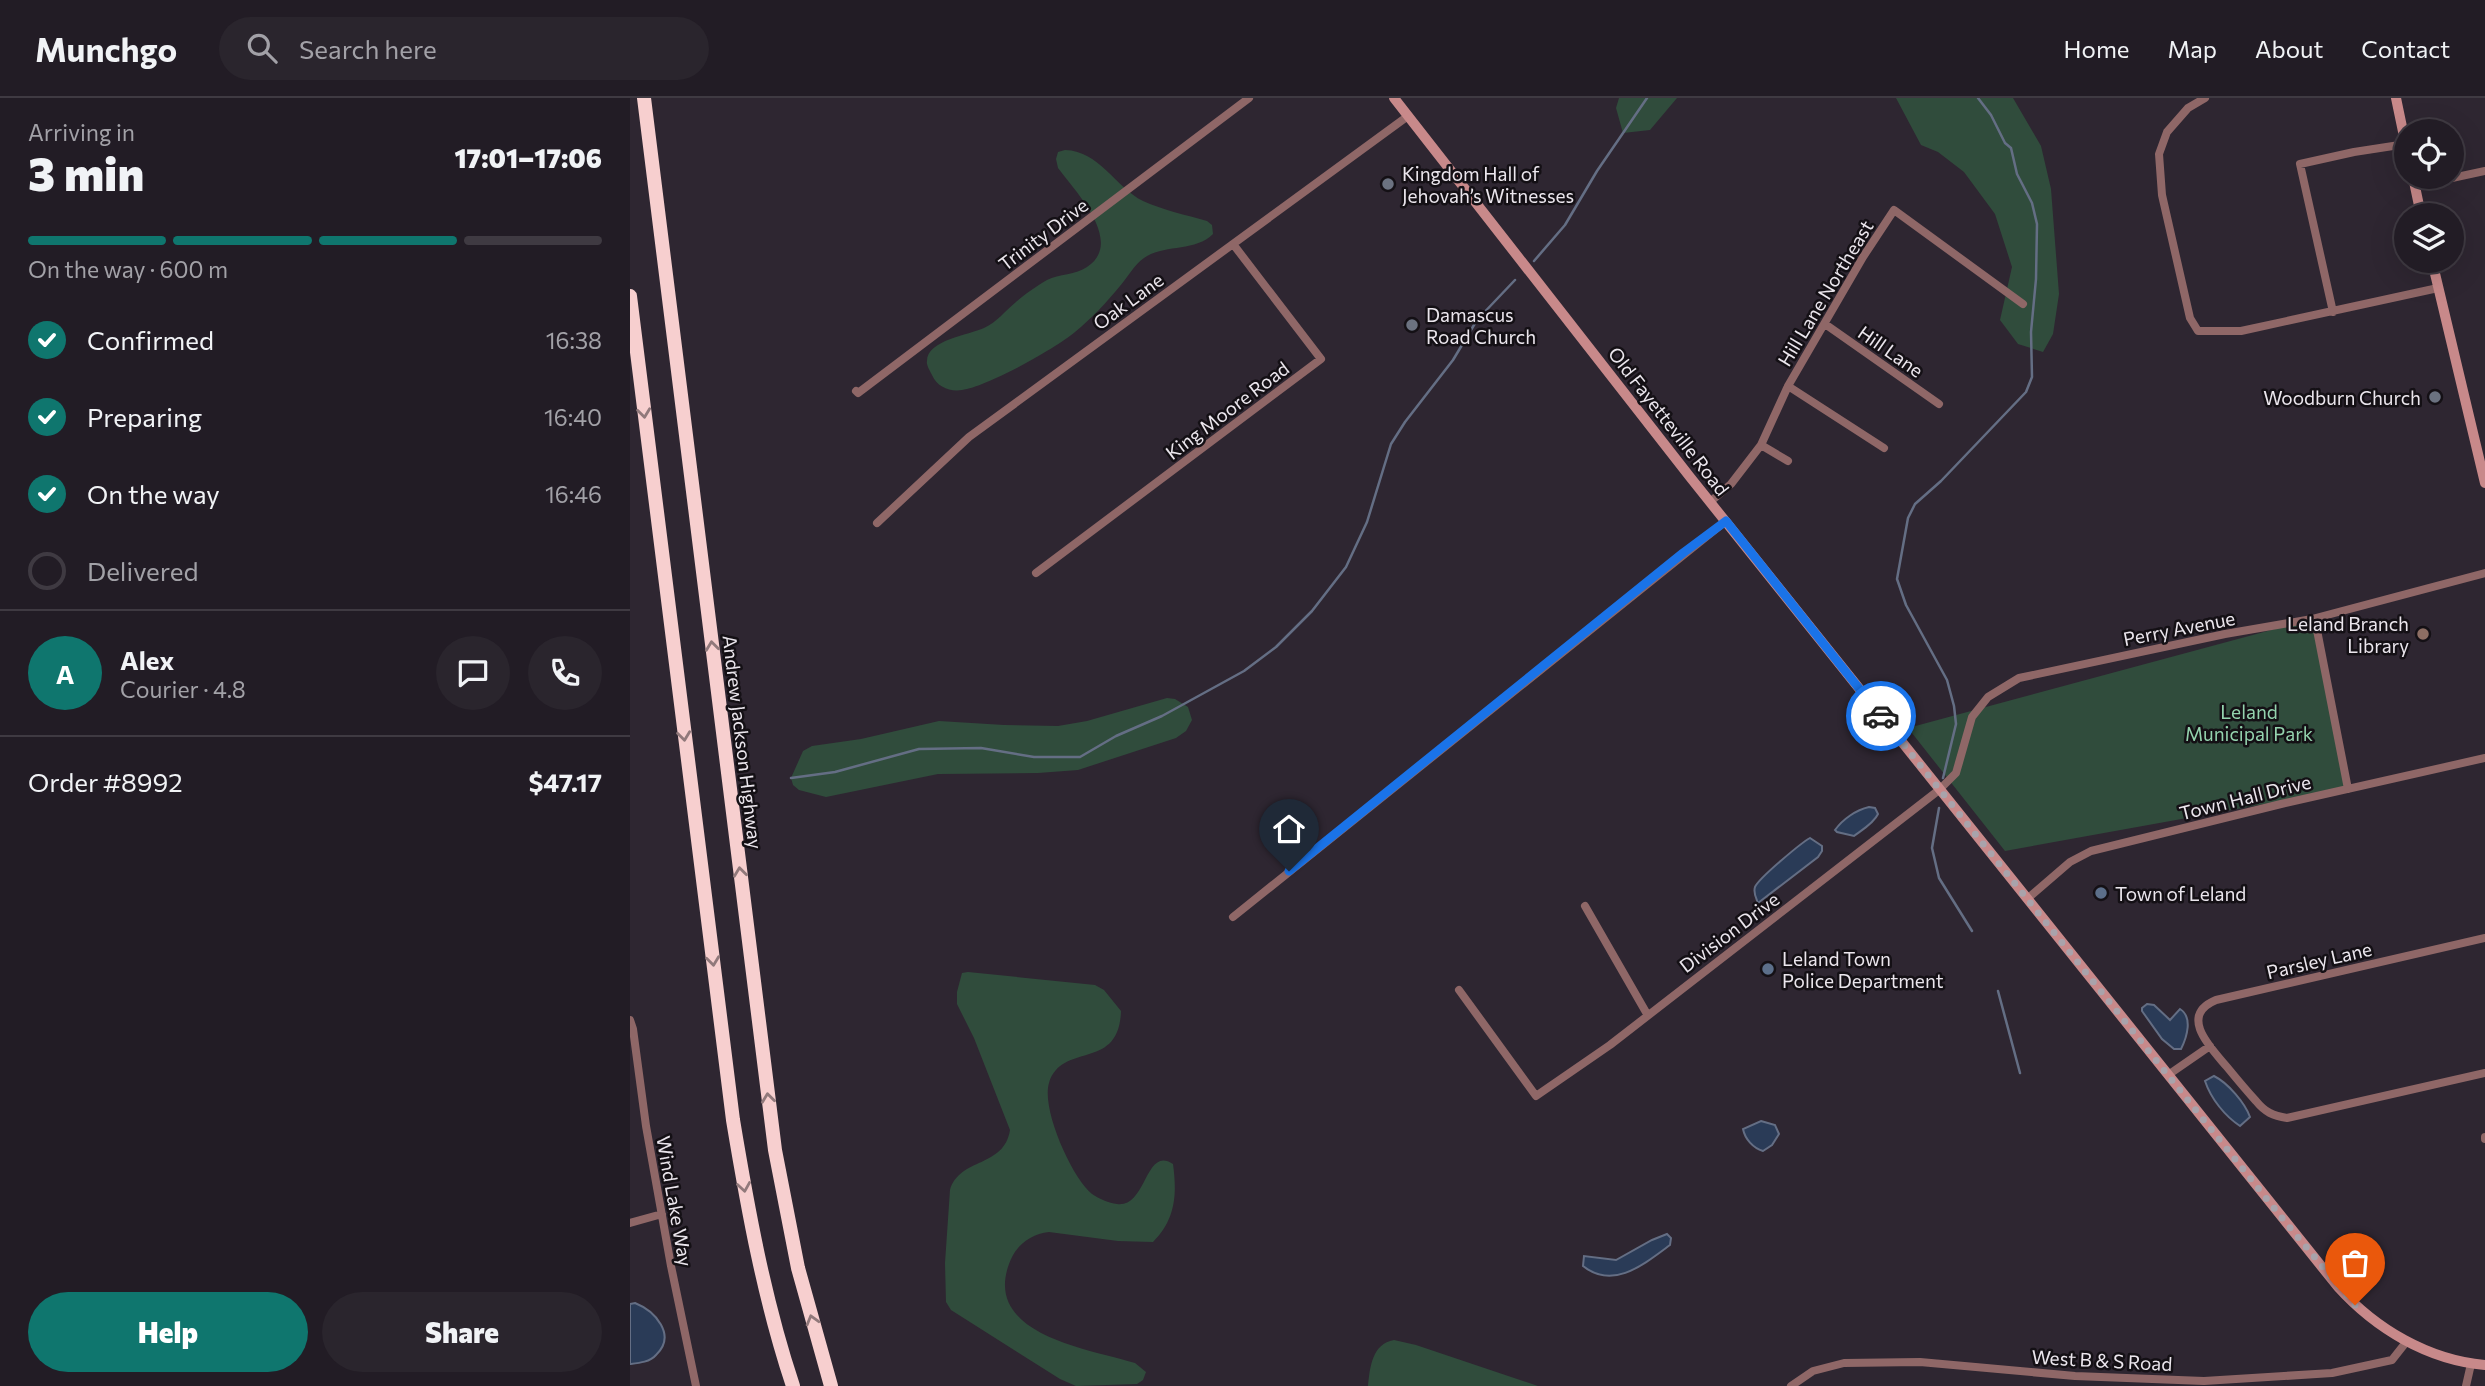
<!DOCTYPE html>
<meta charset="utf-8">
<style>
body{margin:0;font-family:Commissioner,sans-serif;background:#2a252d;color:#f1f3f6;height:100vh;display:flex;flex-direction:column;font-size:26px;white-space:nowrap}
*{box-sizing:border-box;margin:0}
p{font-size:23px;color:#a2a1a7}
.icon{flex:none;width:38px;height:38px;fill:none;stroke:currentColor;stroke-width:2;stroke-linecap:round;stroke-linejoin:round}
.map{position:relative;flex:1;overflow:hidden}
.drawer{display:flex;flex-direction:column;background:#221c25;width:630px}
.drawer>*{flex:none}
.buttons{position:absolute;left:1764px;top:21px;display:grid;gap:14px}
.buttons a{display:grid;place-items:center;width:70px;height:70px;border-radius:50%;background:#221c25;box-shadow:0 7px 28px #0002,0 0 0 2px #3f3a42;font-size:35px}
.pin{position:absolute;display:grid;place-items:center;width:60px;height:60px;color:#fff;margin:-72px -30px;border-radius:50% 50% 50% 0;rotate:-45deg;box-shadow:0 0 7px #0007}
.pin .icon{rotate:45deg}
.courier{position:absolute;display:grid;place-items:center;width:70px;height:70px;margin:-35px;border:5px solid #1a73e8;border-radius:50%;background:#fff;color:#222;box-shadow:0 2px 9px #0007}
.summary em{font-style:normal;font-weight:800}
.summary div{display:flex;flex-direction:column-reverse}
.summary{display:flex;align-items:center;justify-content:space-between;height:119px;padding:0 28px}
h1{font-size:46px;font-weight:800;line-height:52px}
.bar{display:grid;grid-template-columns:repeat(4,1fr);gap:10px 7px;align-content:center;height:84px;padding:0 28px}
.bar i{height:9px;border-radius:5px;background:#3f3a42}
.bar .on{background:#0f766e}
.bar p{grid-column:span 4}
.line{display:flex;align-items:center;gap:18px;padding:0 28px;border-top:2px solid #3f3a42}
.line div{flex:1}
.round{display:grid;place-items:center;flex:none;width:74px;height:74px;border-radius:37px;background:#2a252d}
ol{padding:0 28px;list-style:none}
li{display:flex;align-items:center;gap:21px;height:77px}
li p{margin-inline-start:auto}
li .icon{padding:7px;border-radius:50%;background:#0f766e;color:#fff;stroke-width:4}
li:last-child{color:#a2a1a7}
li i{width:38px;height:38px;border:4px solid #3f3a42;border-radius:50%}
.button{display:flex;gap:14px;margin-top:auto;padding:14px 28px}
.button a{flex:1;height:80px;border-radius:42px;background:#0f766e;color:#fff;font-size:28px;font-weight:800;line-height:80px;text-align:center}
.button a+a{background:#2a252d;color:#f1f3f6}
header{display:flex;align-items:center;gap:42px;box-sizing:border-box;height:98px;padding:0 35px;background:#221c25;border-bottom:2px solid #3f3a42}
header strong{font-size:33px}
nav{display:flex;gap:38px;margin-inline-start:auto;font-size:24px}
.search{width:490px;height:63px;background:#2a252d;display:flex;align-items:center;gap:18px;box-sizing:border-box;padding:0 24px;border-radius:38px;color:#a2a1a7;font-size:26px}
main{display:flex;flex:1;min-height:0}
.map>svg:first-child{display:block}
.green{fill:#304c3c}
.water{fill:#2a3b57;stroke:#646e84;stroke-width:2}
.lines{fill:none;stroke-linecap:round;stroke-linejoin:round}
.stream{stroke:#646e84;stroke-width:2.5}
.street{stroke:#8f6767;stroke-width:8}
.secondary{stroke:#c8898a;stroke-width:10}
.highway{stroke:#f7cfcf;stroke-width:14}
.oneway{stroke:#91797b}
.done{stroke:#a9a3ab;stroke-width:7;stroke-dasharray:0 12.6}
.route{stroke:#1a73e8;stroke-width:9}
.worship-dot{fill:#6b7280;stroke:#141015;stroke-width:2.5}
.education-dot{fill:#8d6e63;stroke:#141015;stroke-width:2.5}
.service-dot{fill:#5c6f8a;stroke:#141015;stroke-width:2.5}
.labels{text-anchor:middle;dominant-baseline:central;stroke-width:5;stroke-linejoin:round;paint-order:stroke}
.poi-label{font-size:19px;fill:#ebe6ed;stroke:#141015;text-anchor:start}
.street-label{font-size:19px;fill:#ebe6ed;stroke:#141015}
.park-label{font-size:19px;fill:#94d3ae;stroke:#141015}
</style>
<header>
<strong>Munchgo</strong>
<div class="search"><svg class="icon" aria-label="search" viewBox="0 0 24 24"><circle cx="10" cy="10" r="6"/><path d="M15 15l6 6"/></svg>Search here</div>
<nav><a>Home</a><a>Map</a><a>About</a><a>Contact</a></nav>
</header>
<main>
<section class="drawer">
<div class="summary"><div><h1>3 min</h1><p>Arriving in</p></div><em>17:01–17:06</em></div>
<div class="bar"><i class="on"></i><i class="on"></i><i class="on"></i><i></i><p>On the way · 600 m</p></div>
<ol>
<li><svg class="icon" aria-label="check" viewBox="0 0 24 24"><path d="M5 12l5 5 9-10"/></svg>Confirmed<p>16:38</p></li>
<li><svg class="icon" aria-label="check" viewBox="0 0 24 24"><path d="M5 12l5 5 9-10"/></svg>Preparing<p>16:40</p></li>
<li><svg class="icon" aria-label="check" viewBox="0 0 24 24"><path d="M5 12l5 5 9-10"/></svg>On the way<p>16:46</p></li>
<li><i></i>Delivered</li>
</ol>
<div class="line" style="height:126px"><b class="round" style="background:#0f766e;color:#fff">A</b><div><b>Alex</b><p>Courier · 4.8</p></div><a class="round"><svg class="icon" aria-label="chat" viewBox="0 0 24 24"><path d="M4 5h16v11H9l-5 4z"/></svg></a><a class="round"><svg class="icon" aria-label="phone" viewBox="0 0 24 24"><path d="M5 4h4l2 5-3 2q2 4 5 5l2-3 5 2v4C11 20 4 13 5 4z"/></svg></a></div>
<div class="line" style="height:91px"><div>Order #8992</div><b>$47.17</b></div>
<div class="button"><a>Help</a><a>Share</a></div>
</section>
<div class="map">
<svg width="1855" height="1288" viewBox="0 0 1855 1288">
<rect width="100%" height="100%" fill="#2e2631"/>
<!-- green -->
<path class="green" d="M 989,0 L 1047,0 L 1020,32 L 993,35 L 986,10 Z
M 1266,0 L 1383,0 L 1411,48 L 1421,91 L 1429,196 L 1423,236 L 1413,254 L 1388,246 L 1370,222 L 1382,169 L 1365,116 L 1334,74 L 1308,54 L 1291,47 Z
M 435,52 C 470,53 485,89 513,103 C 533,112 556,117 577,123 L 582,127 L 583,136 C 565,154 534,146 514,160 C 504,167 498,179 490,188 C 477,204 461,221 445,234 C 426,250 357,289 332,292 C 320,294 307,289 302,277 C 300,273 296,267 297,263 C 297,242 339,237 354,230 C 367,224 375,213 386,204 C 395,196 407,188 417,182 C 429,176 446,177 457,169 C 495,144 445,93 428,70 L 426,61 L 428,54 Z
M 1682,521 L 1718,691 L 1375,753 L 1278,630 Z
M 537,600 L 545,601 L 558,609 L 562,622 L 556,633 L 546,640 L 448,672 L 408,675 L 308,676 L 196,699 L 169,692 L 163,687 L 161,680 L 173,653 L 182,648 L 231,641 L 309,623 L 374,627 L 428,628 L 457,623 Z
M 338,874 L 465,887 L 474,892 L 491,913 C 489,974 432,943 419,985 C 411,1011 442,1080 462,1096 C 469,1101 479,1105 487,1106 C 517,1110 515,1047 543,1066 C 547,1096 546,1121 523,1144 L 488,1143 L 419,1134 C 400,1136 385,1148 379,1166 C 353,1237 459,1251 505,1265 L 516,1274 L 513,1282 L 507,1286 L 446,1288 L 430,1281 L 321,1212 L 316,1204 L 315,1165 L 320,1092 C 330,1059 374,1070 380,1032 L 344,940 L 327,906 L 327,894 L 332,875 Z
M 764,1242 L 786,1247 L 908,1288 L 738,1288 C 740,1269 742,1246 764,1242 Z"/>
<!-- water -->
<path class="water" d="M 1239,709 L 1245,710 L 1248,716 C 1244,725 1232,732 1224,738 L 1207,734 L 1205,732 C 1213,721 1226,712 1239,709 Z
M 1180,740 L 1192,748 L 1192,753 L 1188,759 L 1128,805 C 1126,800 1123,795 1125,789 C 1129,780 1171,745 1180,740 Z
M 1517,906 L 1524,907 L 1540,922 L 1550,911 C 1563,919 1557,939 1551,951 L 1544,951 L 1532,941 L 1512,913 L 1512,910 Z
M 1584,978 C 1598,985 1615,1005 1620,1019 L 1610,1028 C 1595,1018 1581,1001 1575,983 Z
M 1131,1023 L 1145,1027 L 1149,1036 L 1142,1047 L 1133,1053 C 1123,1050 1115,1041 1113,1031 Z
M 1037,1136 L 1041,1140 L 1040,1147 C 1013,1167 983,1192 953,1168 L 954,1158 L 986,1162 L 1022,1142 Z
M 5,1205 C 25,1213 47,1237 26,1257 C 20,1264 9,1265 0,1266 L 0,1206 Z"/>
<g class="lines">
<!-- stream -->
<path class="stream" d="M 904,163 L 935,127 L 967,73 L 1017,0
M 161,680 L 205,674 L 289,651 L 351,650 L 404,659 L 450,659 L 486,638 L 532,618 L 614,573 L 646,549 L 682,513 L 716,469 L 737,424 L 761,346 L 775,324 L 823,262 L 847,222 L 885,182
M 1313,680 L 1326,626 L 1324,608 L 1317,582 L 1276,507 L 1267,481 L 1278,420 L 1285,406 L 1311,383 L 1396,294 L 1402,279 L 1401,234 L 1406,181 L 1407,126 L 1402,105 L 1387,76 L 1381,50 L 1375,45 L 1361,17 L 1348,0
M 1309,710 L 1302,750 L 1309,780 L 1342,833
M 1368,893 L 1390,975"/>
<!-- street -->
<path class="street" d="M 1575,0 L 1558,10 L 1537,34 L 1529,56 L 1532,97 L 1560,220 L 1568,233 L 1611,233 L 1808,190
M 1785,88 L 1855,73
M 1703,214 L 1670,66 L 1724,54 L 1776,46
M 1195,226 L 1309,306
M 1158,288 L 1254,350
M 226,293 L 228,295 L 619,0
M 1131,347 L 1158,363
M 1080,404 L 1101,386 L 1131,347 L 1158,288 L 1233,159 L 1264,112 L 1393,206
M 247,425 L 339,339 L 778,18
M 406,475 L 691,261 L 603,146
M 1682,521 L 1686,527 L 1718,691
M 1397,801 L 1440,764 L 1461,753 L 1651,706 L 1855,660
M 955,808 L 1017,916
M 603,819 L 1096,423
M 1855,840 L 1586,902 C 1548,918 1581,950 1597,969 C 1606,980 1616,992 1626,1003 C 1635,1014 1643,1018 1657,1020 L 1855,975
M 829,892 L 906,998 L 980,947 L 1309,692 L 1326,675 L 1342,619 L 1358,599 L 1389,580 L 1595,536 L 1682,521 L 1855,475
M 0,922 L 3,931 L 16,1028 L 41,1168 L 66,1288
M 1538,977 L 1580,948
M 1855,1039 L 1855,1041
M 0,1125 L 32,1116
M 1161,1288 L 1183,1273 L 1214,1265 L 1290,1264 L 1445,1278 L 1574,1283 L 1702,1275 L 1762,1262 L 1777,1243
M 1836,1288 L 1841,1266"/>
<!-- secondary -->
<path class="secondary" d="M 764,0 L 1060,379 L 1708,1189 C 1746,1231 1798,1262 1855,1267
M 1766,0 L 1776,48
M 1783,79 L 1791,117
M 1802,163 L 1855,385"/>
<!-- highway -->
<path class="highway" d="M 14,0 L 145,1052 L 168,1170 L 201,1288
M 0,198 L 103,1022 C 118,1112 134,1201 163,1288"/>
</g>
<!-- one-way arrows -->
<defs><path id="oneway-chevron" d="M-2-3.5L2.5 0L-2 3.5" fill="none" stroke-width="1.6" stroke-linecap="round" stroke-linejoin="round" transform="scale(1.75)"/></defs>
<g class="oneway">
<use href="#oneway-chevron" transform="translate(14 315) rotate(83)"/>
<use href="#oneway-chevron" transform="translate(82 548) rotate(-97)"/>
<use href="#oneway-chevron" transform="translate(54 638) rotate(83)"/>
<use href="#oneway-chevron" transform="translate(110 774) rotate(-97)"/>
<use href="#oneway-chevron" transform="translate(83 863) rotate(83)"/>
<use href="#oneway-chevron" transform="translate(138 1000) rotate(-97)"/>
<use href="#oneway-chevron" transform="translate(114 1089) rotate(81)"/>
<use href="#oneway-chevron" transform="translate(182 1222) rotate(-106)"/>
</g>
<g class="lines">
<!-- done -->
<path class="done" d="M 1251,618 L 1656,1125 L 1725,1207"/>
<!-- route -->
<path class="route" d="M 659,773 L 1053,455 L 1096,423 L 1251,618"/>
</g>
<!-- markers -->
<g class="worship-dot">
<circle cx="758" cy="86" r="7"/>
<circle cx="782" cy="227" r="7"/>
<circle cx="1805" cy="299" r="7"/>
</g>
<circle class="education-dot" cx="1793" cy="536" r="7"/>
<g class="service-dot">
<circle cx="1471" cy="795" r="7"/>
<circle cx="1138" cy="871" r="7"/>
</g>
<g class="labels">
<!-- poi labels -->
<g class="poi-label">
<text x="772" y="75">Kingdom Hall of<tspan x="772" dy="22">Jehovah’s Witnesses</tspan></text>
<text x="796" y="216">Damascus<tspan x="796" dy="22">Road Church</tspan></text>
<text x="1791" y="299" text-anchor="end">Woodburn Church</text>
<text x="1779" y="525" text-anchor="end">Leland Branch<tspan x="1779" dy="22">Library</tspan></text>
<text x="1485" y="795">Town of Leland</text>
<text x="1152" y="860">Leland Town<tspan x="1152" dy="22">Police Department</tspan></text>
</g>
<!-- street labels -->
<g class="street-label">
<text transform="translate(413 136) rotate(-37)">Trinity Drive</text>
<text transform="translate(1195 195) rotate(-59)">Hill Lane Northeast</text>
<text transform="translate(498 203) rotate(-36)">Oak Lane</text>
<text transform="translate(1261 253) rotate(35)">Hill Lane</text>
<text transform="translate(597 312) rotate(-37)">King Moore Road</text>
<text transform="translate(1039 323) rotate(52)">Old Fayetteville Road</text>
<text transform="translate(1549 530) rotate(-11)">Perry Avenue</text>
<text transform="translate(113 644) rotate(83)">Andrew Jackson Highway</text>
<text transform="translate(1615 699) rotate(-14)">Town Hall Drive</text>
<text transform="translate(1099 834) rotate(-37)">Division Drive</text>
<text transform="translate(1689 862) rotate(-13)">Parsley Lane</text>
<text transform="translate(45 1103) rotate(80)">Wind Lake Way</text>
<text transform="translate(1472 1262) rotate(3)">West B &amp; S Road</text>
</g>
<!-- park labels -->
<g class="park-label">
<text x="1619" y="613">Leland<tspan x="1619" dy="22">Municipal Park</tspan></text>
</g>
</g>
</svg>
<div class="buttons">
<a><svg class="icon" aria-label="locate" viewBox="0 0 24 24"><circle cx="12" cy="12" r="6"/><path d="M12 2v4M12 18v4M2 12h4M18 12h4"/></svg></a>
<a><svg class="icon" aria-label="layers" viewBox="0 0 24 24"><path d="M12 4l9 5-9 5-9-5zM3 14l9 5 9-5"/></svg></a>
</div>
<div class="pin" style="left:1725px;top:1207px;background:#ea580c"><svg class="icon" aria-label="bag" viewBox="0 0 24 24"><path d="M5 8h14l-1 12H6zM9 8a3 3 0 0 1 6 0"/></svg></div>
<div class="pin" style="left:659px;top:773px;background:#1f2937"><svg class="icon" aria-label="home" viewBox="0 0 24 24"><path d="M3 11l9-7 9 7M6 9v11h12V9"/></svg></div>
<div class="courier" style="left:1251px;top:618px"><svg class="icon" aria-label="car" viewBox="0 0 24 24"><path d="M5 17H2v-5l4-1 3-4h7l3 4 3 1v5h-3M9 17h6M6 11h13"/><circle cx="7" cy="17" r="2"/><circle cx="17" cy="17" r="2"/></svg></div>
</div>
</main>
